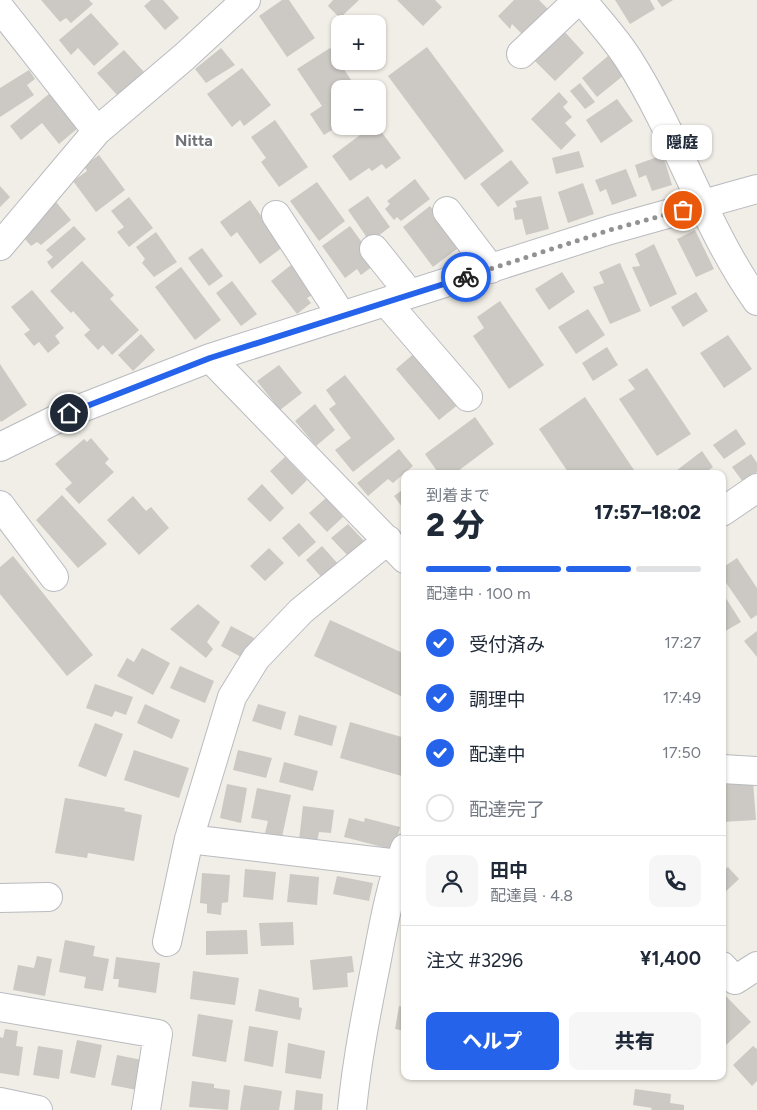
<!DOCTYPE html>
<html lang="ja">
<meta charset="utf-8">
<style>
body{margin:0;font-family:Figtree,"Noto Sans JP",sans-serif;background:#f6f6f7;color:#1f2937;height:100vh;display:flex;flex-direction:column;font-size:19px;white-space:nowrap}
*{box-sizing:border-box;margin:0}
p{font-size:16px;color:#747a83}
.icon{flex:none;width:28px;height:28px;fill:none;stroke:currentColor;stroke-width:2;stroke-linecap:round;stroke-linejoin:round}
.map{position:relative;flex:1;overflow:hidden}
.sheet{position:absolute;left:401px;top:470px;width:325px;height:610px;display:flex;flex-direction:column;background:#fff;border-radius:10px;box-shadow:0 1px 4px #0004}
.sheet>*{flex:none}
.buttons{position:absolute;left:331px;top:15px;display:grid;gap:10px}
.buttons a{display:grid;place-items:center;width:55px;height:55px;border-radius:10px;background:#fff;box-shadow:0 1px 4px #0004;font-size:25px}
.pin{position:absolute;display:grid;place-items:center;width:42px;height:42px;color:#fff;margin:-21px;border:2px solid #fff;border-radius:50%;box-shadow:0 1px 5px #0007}
.courier{position:absolute;display:grid;place-items:center;width:50px;height:50px;margin:-25px;border:4px solid #2563eb;border-radius:50%;background:#fff;color:#222;box-shadow:0 1px 6px #0007}
.bubble{position:absolute;height:35px;border-radius:10px;background:#fff;box-shadow:0 1px 4px #0004;font-size:16px;font-weight:800;line-height:35px;text-align:center}
.headline em{font-style:normal;font-weight:800}
.headline div{display:flex;flex-direction:column-reverse}
.headline{display:flex;align-items:center;justify-content:space-between;height:85px;padding:0 25px}
h1{font-size:32px;font-weight:800;line-height:38px}
.bar{display:grid;grid-template-columns:repeat(4,1fr);gap:8px 5px;align-content:center;height:60px;padding:0 25px}
.bar i{height:6px;border-radius:4px;background:#e0e1e3}
.bar .selected{background:#2563eb}
.bar p{grid-column:span 4}
.line{display:flex;align-items:center;gap:12px;padding:0 25px;border-top:1px solid #e0e1e3}
.line div{flex:1}
.round{display:grid;place-items:center;flex:none;width:52px;height:52px;border-radius:10px;background:#f6f6f7}
ol{padding:0 25px;list-style:none}
li{display:flex;align-items:center;gap:15px;height:55px}
li p{margin-inline-start:auto}
li .icon{padding:5px;border-radius:50%;background:#2563eb;color:#fff;stroke-width:4}
li:last-child{color:#747a83}
li i{width:28px;height:28px;border:2px solid #e0e1e3;border-radius:50%}
.button{display:flex;gap:10px;margin-top:auto;padding:10px 25px}
.button a{flex:1;height:58px;border-radius:10px;background:#2563eb;color:#fff;font-size:20px;font-weight:800;line-height:58px;text-align:center}
.button a+a{background:#f6f6f7;color:#1f2937}
.map>svg:first-child{display:block}
.building{fill:#ccc8c4}
.lines{fill:none;stroke-linecap:round;stroke-linejoin:round}
.minor-casing{stroke:#b9bbc0;stroke-width:30}
.minor{stroke:#fff;stroke-width:28}
.done{stroke:#919293;stroke-width:5;stroke-dasharray:0 9}
.route{stroke:#2563eb;stroke-width:6}
.labels{text-anchor:middle;dominant-baseline:central;stroke-width:5;stroke-linejoin:round;paint-order:stroke}
.quarter-label{font-size:16px;font-weight:bold;fill:#6f7378;stroke:#fff}
</style>
<div class="map">
<svg width="757" height="1110" viewBox="0 0 757 1110">
<rect width="100%" height="100%" fill="#f0eee6"/>
<!-- building -->
<path class="building" d="M 41,0 L 89,0 L 93,4 L 71,23 L 66,18 L 60,22 Z
M 151,0 L 163,0 L 179,18 L 165,30 L 144,6 Z
M 282,0 L 289,0 L 315,38 L 287,57 L 259,16 Z
M 333,0 L 359,0 L 340,18 L 328,6 Z
M 397,0 L 435,0 L 442,7 L 423,26 Z
M 514,0 L 539,0 L 548,9 L 522,34 L 512,24 L 510,29 L 498,16 Z
M 615,0 L 650,0 L 655,9 L 630,24 Z
M 657,0 L 673,0 L 662,7 Z
M 91,13 L 119,44 L 94,66 L 78,48 L 71,55 L 59,40 Z
M 563,30 L 584,53 L 555,81 L 533,59 Z
M 427,47 L 504,151 L 465,180 L 388,76 Z
M 221,48 L 235,65 L 206,83 L 195,69 Z
M 330,48 L 357,89 L 340,89 L 340,125 L 324,135 L 310,114 L 322,106 L 297,69 Z
M 124,50 L 145,73 L 118,96 L 97,73 Z
M 608,56 L 624,75 L 597,97 L 582,78 Z
M 242,68 L 271,105 L 244,126 L 240,120 L 232,127 L 207,94 Z
M 29,70 L 35,79 L 27,85 L 34,95 L 0,117 L 0,88 Z
M 580,83 L 595,102 L 585,109 L 570,91 Z
M 559,92 L 568,102 L 563,107 L 572,117 L 565,123 L 576,135 L 561,150 L 531,119 Z
M 49,94 L 78,128 L 59,144 L 42,123 L 21,140 L 10,126 Z
M 617,99 L 633,121 L 601,143 L 586,120 Z
M 275,120 L 308,167 L 279,187 L 261,162 L 266,158 L 251,137 Z
M 372,126 L 377,126 L 401,158 L 386,169 L 382,164 L 372,171 L 369,168 L 350,181 L 332,156 Z
M 579,151 L 584,167 L 556,174 L 552,158 Z
M 99,155 L 125,190 L 96,212 L 73,181 L 87,171 L 84,166 Z
M 663,155 L 672,185 L 652,191 L 646,175 L 639,178 L 635,165 Z
M 511,160 L 529,183 L 498,207 L 480,184 Z
M 626,169 L 637,196 L 612,205 L 606,189 L 600,192 L 595,180 Z
M 415,179 L 430,199 L 401,221 L 397,217 L 394,220 L 385,209 L 390,204 L 387,201 Z
M 317,182 L 345,221 L 319,241 L 290,201 Z
M 583,183 L 594,214 L 568,223 L 558,192 Z
M 0,186 L 10,197 L 0,207 Z
M 368,196 L 390,227 L 370,242 L 348,210 Z
M 541,196 L 549,229 L 526,235 L 522,219 L 515,220 L 513,208 L 517,207 L 515,201 Z
M 129,197 L 153,228 L 129,247 L 117,232 L 124,227 L 111,211 Z
M 250,200 L 283,247 L 260,264 L 237,232 L 231,237 L 220,222 Z
M 56,202 L 71,220 L 41,245 L 37,242 L 31,246 L 24,238 L 31,231 L 27,227 Z
M 430,206 L 461,246 L 433,267 L 403,227 Z
M 74,226 L 86,239 L 52,269 L 47,262 L 53,257 L 46,250 Z
M 350,226 L 377,263 L 361,275 L 357,269 L 345,278 L 322,246 Z
M 695,230 L 714,269 L 696,277 L 677,239 Z
M 156,232 L 177,262 L 154,277 L 142,263 L 145,259 L 136,247 Z
M 654,244 L 677,294 L 650,307 L 632,267 L 640,266 L 635,254 Z
M 202,248 L 223,276 L 209,286 L 188,258 Z
M 82,261 L 114,295 L 110,299 L 139,330 L 112,355 L 103,345 L 98,350 L 84,335 L 90,330 L 73,311 L 71,313 L 50,291 Z
M 620,263 L 641,311 L 610,324 L 593,287 L 604,283 L 599,272 Z
M 291,265 L 314,294 L 307,298 L 311,303 L 297,314 L 271,281 Z
M 181,267 L 221,320 L 195,340 L 155,287 Z
M 562,272 L 575,292 L 549,310 L 535,289 Z
M 232,281 L 257,314 L 241,326 L 216,293 Z
M 32,290 L 64,328 L 55,336 L 60,343 L 48,353 L 39,342 L 34,346 L 24,334 L 30,330 L 11,307 Z
M 696,292 L 708,311 L 683,327 L 671,307 Z
M 500,301 L 544,365 L 509,389 L 473,336 L 484,328 L 477,317 Z
M 588,309 L 605,335 L 576,354 L 558,327 Z
M 141,334 L 155,350 L 133,371 L 118,355 Z
M 728,335 L 752,369 L 724,388 L 700,353 Z
M 607,347 L 618,365 L 593,381 L 582,363 Z
M 417,351 L 460,403 L 439,420 L 396,369 Z
M 0,364 L 27,405 L 1,422 L 0,420 Z
M 279,365 L 302,393 L 280,410 L 257,381 Z
M 647,368 L 691,434 L 657,456 L 619,399 L 635,389 L 628,380 Z
M 345,375 L 395,439 L 353,472 L 335,450 L 351,438 L 329,409 L 336,404 L 326,390 Z
M 585,397 L 634,470 L 629,474 L 566,474 L 568,472 L 539,429 Z
M 315,404 L 335,430 L 316,446 L 295,421 Z
M 475,417 L 494,444 L 454,474 L 439,474 L 425,454 Z
M 736,429 L 746,444 L 724,459 L 713,445 Z
M 91,438 L 109,459 L 105,463 L 114,472 L 79,504 L 65,489 L 72,483 L 55,464 L 84,439 L 87,442 Z
M 399,449 L 413,466 L 393,483 L 388,479 L 368,496 L 357,483 Z
M 702,451 L 713,467 L 704,474 L 672,474 Z
M 751,454 L 757,463 L 757,472 L 743,482 L 732,467 Z
M 285,457 L 307,480 L 292,495 L 270,471 Z
M 262,484 L 284,508 L 270,522 L 247,499 Z
M 405,488 L 405,511 L 394,496 Z
M 62,495 L 107,544 L 78,568 L 36,520 Z
M 133,496 L 146,511 L 151,507 L 169,528 L 139,555 L 107,520 Z
M 326,498 L 343,517 L 327,532 L 309,513 Z
M 299,523 L 316,542 L 299,557 L 282,538 Z
M 348,524 L 365,542 L 349,557 L 331,538 Z
M 322,546 L 339,565 L 323,579 L 306,560 Z
M 269,548 L 284,563 L 265,581 L 250,566 Z
M 13,556 L 93,655 L 67,676 L 0,594 L 0,567 Z
M 737,558 L 757,588 L 757,615 L 751,619 L 722,577 L 722,568 Z
M 722,592 L 741,622 L 722,633 Z
M 198,604 L 220,622 L 207,642 L 213,649 L 206,658 L 170,629 Z
M 330,620 L 405,654 L 405,698 L 314,656 Z
M 231,626 L 254,638 L 243,658 L 221,646 Z
M 757,631 L 757,657 L 744,641 Z
M 142,648 L 170,663 L 153,695 L 117,676 L 127,658 L 134,662 Z
M 180,666 L 214,681 L 205,703 L 170,688 Z
M 95,684 L 133,697 L 126,715 L 115,711 L 112,717 L 86,708 Z
M 145,704 L 180,720 L 172,739 L 137,723 Z
M 258,704 L 286,712 L 281,730 L 252,721 Z
M 299,715 L 337,726 L 332,746 L 294,735 Z
M 350,722 L 405,738 L 405,777 L 340,758 Z
M 95,723 L 123,734 L 106,777 L 78,766 Z
M 134,750 L 189,768 L 179,798 L 124,780 Z
M 238,750 L 272,758 L 266,778 L 233,770 Z
M 284,762 L 318,771 L 313,791 L 279,782 Z
M 753,782 L 756,820 L 722,822 L 722,784 Z
M 227,784 L 247,788 L 241,823 L 220,818 Z
M 257,788 L 291,795 L 282,837 L 265,833 L 268,821 L 251,818 Z
M 65,798 L 125,808 L 124,811 L 142,815 L 134,861 L 88,853 L 87,858 L 55,853 Z
M 303,806 L 334,810 L 331,833 L 319,832 L 317,842 L 299,840 Z
M 349,818 L 364,822 L 365,818 L 400,827 L 394,850 L 344,837 Z
M 728,867 L 739,879 L 722,895 L 722,872 Z
M 245,869 L 276,872 L 273,900 L 243,897 Z
M 202,873 L 230,875 L 228,902 L 222,903 L 221,915 L 207,913 L 207,904 L 200,903 Z
M 290,874 L 319,877 L 317,905 L 287,902 Z
M 337,876 L 373,883 L 369,901 L 333,894 Z
M 293,922 L 294,945 L 261,946 L 259,923 Z
M 247,930 L 248,954 L 206,955 L 206,931 Z
M 65,940 L 95,946 L 93,956 L 109,959 L 103,991 L 84,988 L 86,977 L 59,972 Z
M 37,956 L 52,959 L 45,996 L 13,990 L 18,965 L 34,968 Z
M 352,956 L 354,972 L 347,973 L 348,987 L 313,990 L 310,960 Z
M 116,957 L 160,963 L 156,993 L 118,987 L 119,979 L 113,979 Z
M 193,971 L 239,978 L 235,1005 L 190,999 Z
M 259,989 L 299,998 L 299,1007 L 302,1008 L 300,1020 L 255,1011 Z
M 722,992 L 751,1022 L 725,1046 L 722,1044 Z
M 399,1006 L 405,1007 L 405,1031 L 395,1029 Z
M 198,1014 L 233,1020 L 226,1062 L 192,1056 Z
M 249,1026 L 278,1031 L 273,1067 L 244,1061 Z
M 5,1029 L 18,1031 L 16,1046 L 23,1047 L 19,1076 L 0,1073 L 0,1037 L 3,1038 Z
M 77,1040 L 102,1045 L 95,1078 L 70,1073 Z
M 288,1043 L 325,1051 L 321,1079 L 285,1073 Z
M 38,1046 L 63,1050 L 59,1079 L 33,1075 Z
M 753,1046 L 757,1049 L 757,1081 L 752,1086 L 733,1065 Z
M 117,1055 L 142,1060 L 137,1090 L 111,1085 Z
M 192,1081 L 214,1084 L 214,1088 L 230,1090 L 228,1110 L 189,1107 Z
M 244,1085 L 282,1091 L 279,1110 L 240,1110 Z
M 635,1089 L 671,1094 L 670,1103 L 684,1105 L 684,1110 L 651,1110 L 652,1108 L 633,1105 Z
M 296,1090 L 323,1094 L 322,1110 L 294,1110 Z"/>
<g class="lines">
<!-- minor casing -->
<g class="minor-casing">
<path id="minor" d="M 582,0 C 598,20 616,39 629,60 C 678,137 704,226 757,301
M 0,8 L 97,131
M 521,54 L 578,0
M 447,211 L 491,269
M 276,215 L 342,316
M 0,246 L 97,131 L 184,57 L 246,0
M 374,249 L 410,294
M 387,303 L 468,397
M 210,358 L 405,559
M 0,447 L 69,413 L 210,358 L 610,230 L 757,189
M 0,505 L 54,577
M 722,512 L 757,488
M 722,769 L 757,771
M 189,839 L 399,864
M 0,898 L 48,897
M 167,942 L 189,839 L 232,697 L 256,658 L 301,611 L 388,540
M 722,966 L 735,980 L 757,966
M 0,1007 L 158,1034 L 146,1110
M 0,1102 L 38,1110
M 352,1110 C 357,1059 367,1009 377,959 C 384,922 391,883 405,848"/>
</g>
<!-- minor -->
<use href="#minor" class="minor"/>
</g>
<g class="lines">
<!-- done -->
<path class="done" d="M 466,277 L 610,230 L 683,210"/>
<!-- route -->
<path class="route" d="M 69,413 L 210,358 L 466,277"/>
</g>
<g class="labels">
<!-- quarter labels -->
<g class="quarter-label">
<text x="194" y="140">Nitta</text>
</g>
</g>
</svg>
<div class="buttons">
<a>+</a>
<a>−</a>
</div>
<div class="pin" style="left:683px;top:210px;background:#ea580c"><svg class="icon" aria-label="bag" viewBox="0 0 24 24"><path d="M5 8h14l-1 12H6zM9 8a3 3 0 0 1 6 0"/></svg></div>
<div class="pin" style="left:69px;top:413px;background:#1f2937"><svg class="icon" aria-label="home" viewBox="0 0 24 24"><path d="M3 11l9-7 9 7M6 9v11h12V9"/></svg></div>
<div class="courier" style="left:466px;top:277px"><svg class="icon" aria-label="bike" viewBox="0 0 24 24"><circle cx="6" cy="16" r="4"/><circle cx="18" cy="16" r="4"/><path d="M6 16l4-8h5l3 8M10 8l3 8H6M13 5h3"/></svg></div>
<div class="bubble" style="left:652px;top:125px;width:60px">隠庭</div>
<section class="sheet">
<div class="headline"><div><h1>2 分</h1><p>到着まで</p></div><em>17:57–18:02</em></div>
<div class="bar"><i class="selected"></i><i class="selected"></i><i class="selected"></i><i></i><p>配達中 · 100 m</p></div>
<ol>
<li><svg class="icon" aria-label="check" viewBox="0 0 24 24"><path d="M5 12l5 5 9-10"/></svg>受付済み<p>17:27</p></li>
<li><svg class="icon" aria-label="check" viewBox="0 0 24 24"><path d="M5 12l5 5 9-10"/></svg>調理中<p>17:49</p></li>
<li><svg class="icon" aria-label="check" viewBox="0 0 24 24"><path d="M5 12l5 5 9-10"/></svg>配達中<p>17:50</p></li>
<li><i></i>配達完了</li>
</ol>
<div class="line" style="height:90px"><a class="round"><svg class="icon" aria-label="person" viewBox="0 0 24 24"><circle cx="12" cy="8" r="4"/><path d="M4 21q1-7 8-7t8 7"/></svg></a><div><b>田中</b><p>配達員 · 4.8</p></div><a class="round"><svg class="icon" aria-label="phone" viewBox="0 0 24 24"><path d="M5 4h4l2 5-3 2q2 4 5 5l2-3 5 2v4C11 20 4 13 5 4z"/></svg></a></div>
<div class="line" style="height:65px"><div>注文 #3296</div><b>¥1,400</b></div>
<div class="button"><a>ヘルプ</a><a>共有</a></div>
</section>
</div>
